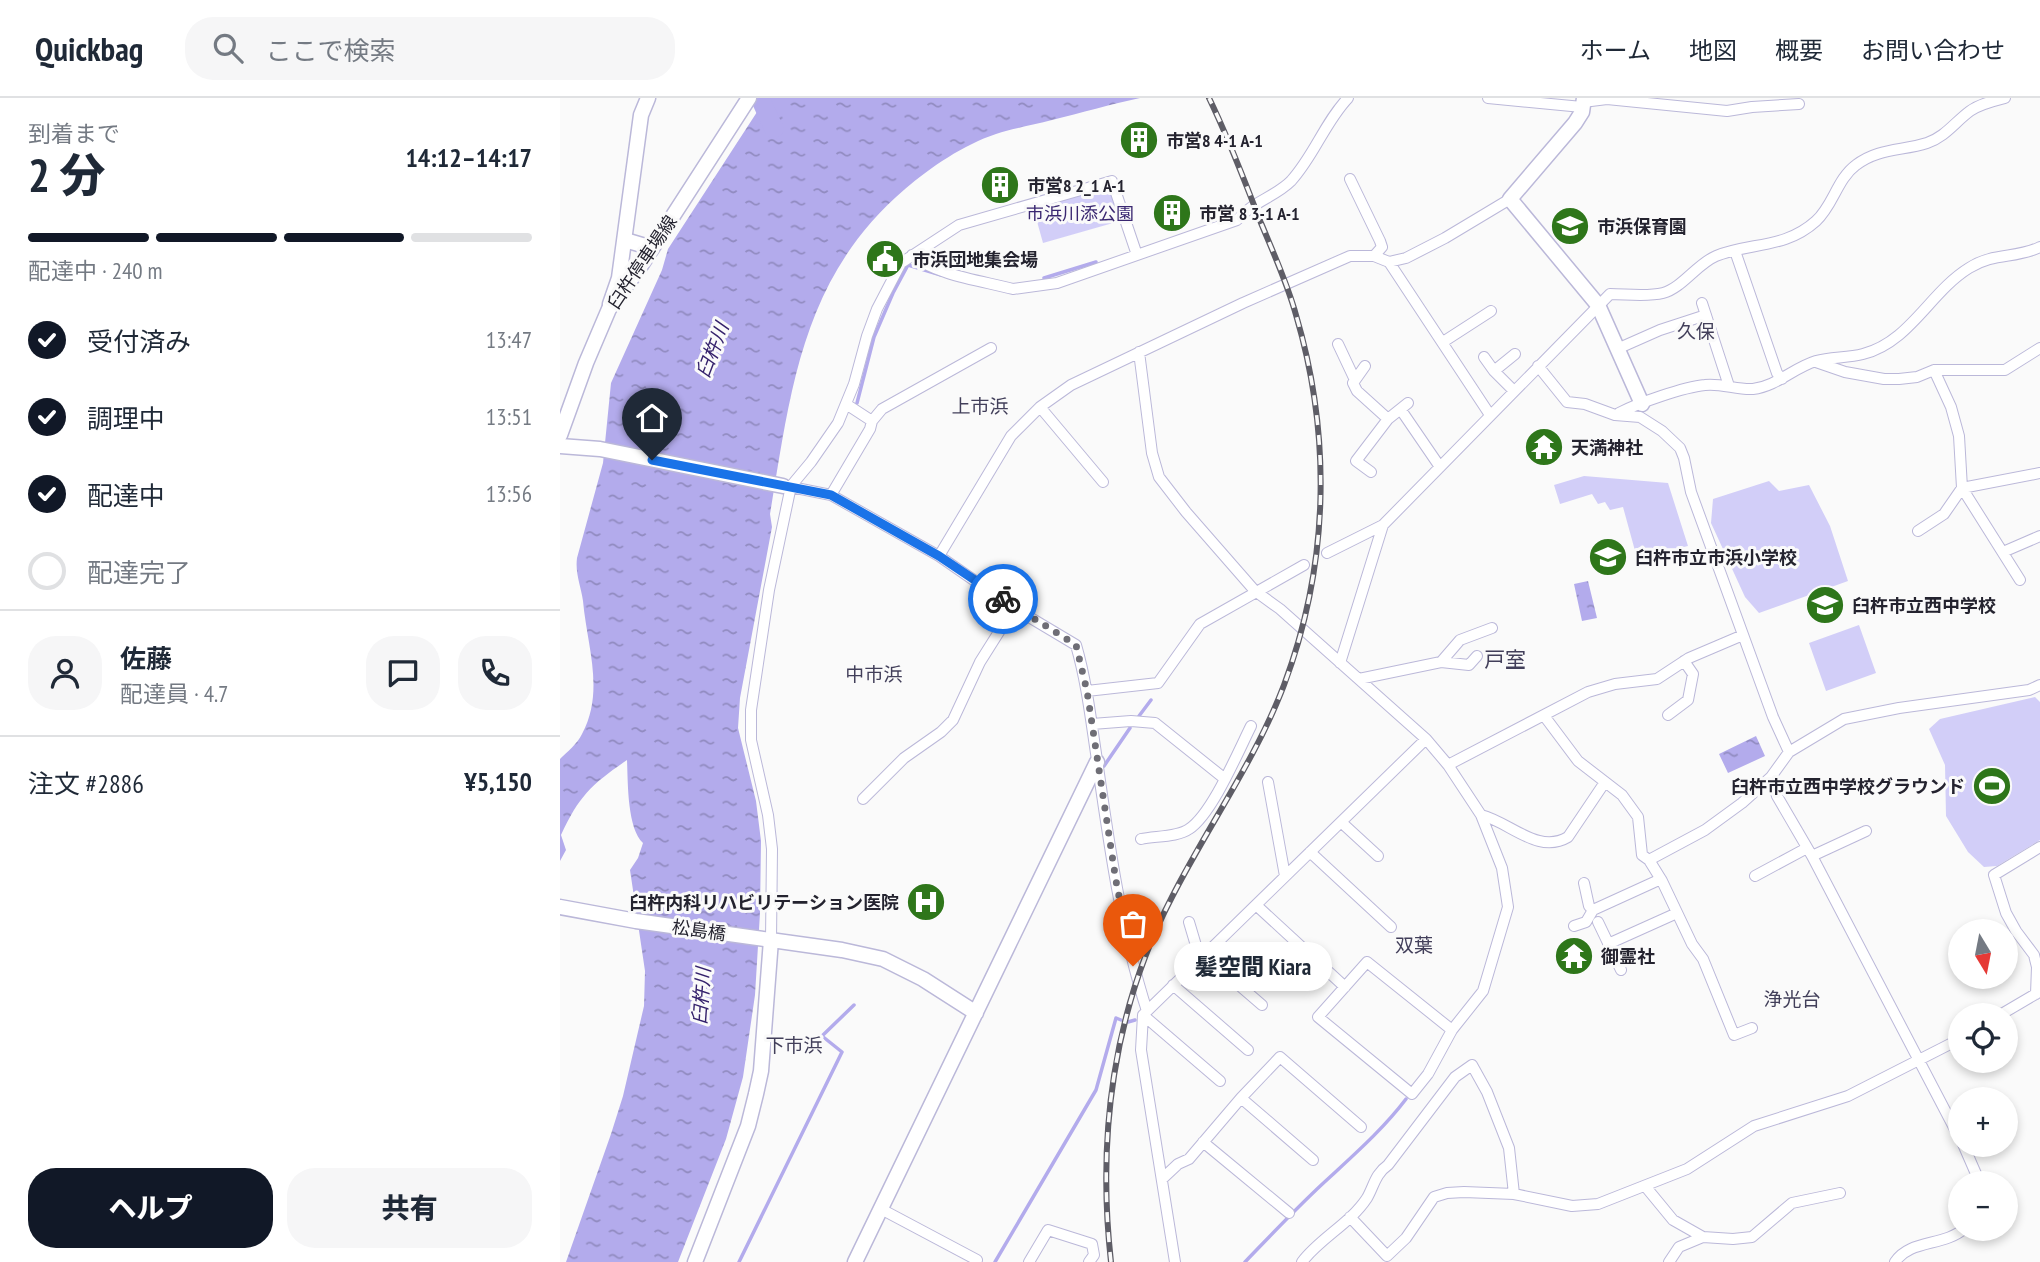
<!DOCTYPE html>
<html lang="ja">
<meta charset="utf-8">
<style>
body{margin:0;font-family:"PT Sans Narrow","Noto Sans JP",sans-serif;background:#f6f6f7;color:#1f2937;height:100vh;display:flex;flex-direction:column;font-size:26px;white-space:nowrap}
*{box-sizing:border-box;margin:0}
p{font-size:23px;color:#747a83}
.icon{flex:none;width:38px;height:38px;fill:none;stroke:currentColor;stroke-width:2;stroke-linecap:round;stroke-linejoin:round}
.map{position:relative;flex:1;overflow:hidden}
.details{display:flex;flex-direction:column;background:#fff;width:560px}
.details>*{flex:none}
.needle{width:46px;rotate:170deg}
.buttons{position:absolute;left:1388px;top:821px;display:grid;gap:14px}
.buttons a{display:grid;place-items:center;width:70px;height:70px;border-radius:50%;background:#fff;box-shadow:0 4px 10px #0003;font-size:35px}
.pin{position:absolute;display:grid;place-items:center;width:60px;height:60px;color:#fff;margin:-72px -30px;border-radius:50% 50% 50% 0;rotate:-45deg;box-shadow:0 0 7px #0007}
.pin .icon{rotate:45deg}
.courier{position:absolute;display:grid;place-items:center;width:70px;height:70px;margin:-35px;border:5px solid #1a73e8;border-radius:50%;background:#fff;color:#222;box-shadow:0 2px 9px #0007}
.bubble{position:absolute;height:49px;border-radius:24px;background:#fff;box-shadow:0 4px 10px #0003;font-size:23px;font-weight:800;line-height:49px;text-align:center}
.summary em{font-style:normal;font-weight:800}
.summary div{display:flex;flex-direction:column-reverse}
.summary{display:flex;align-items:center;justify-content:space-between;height:119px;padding:0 28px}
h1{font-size:46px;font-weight:800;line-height:52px}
.bar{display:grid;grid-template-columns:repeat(4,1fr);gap:10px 7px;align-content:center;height:84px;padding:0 28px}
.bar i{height:9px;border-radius:5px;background:#e0e1e3}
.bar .selected{background:#111827}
.bar p{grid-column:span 4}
.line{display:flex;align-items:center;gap:18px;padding:0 28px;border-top:2px solid #e0e1e3}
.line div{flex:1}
.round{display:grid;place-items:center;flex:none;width:74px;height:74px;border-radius:28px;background:#f6f6f7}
ol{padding:0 28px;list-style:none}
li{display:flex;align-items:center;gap:21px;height:77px}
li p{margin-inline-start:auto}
li .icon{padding:7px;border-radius:50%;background:#111827;color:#fff;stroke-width:4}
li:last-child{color:#747a83}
li i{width:38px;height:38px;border:4px solid #e0e1e3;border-radius:50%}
.action{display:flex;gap:14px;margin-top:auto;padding:14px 28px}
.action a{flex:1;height:80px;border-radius:28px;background:#111827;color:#fff;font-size:28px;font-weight:800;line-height:80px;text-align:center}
.action a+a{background:#f6f6f7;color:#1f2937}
header{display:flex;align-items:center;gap:42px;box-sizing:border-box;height:98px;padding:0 35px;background:#fff;border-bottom:2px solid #e0e1e3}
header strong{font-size:33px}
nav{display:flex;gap:38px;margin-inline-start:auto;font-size:24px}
.search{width:490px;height:63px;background:#f6f6f7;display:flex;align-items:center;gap:18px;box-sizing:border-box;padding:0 24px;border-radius:28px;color:#747a83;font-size:26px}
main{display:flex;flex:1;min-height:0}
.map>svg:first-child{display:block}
.green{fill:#d2cef8}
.water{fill:url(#water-ripples)}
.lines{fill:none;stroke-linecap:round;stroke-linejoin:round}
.stream{stroke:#b3abec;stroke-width:3.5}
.river{stroke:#b3abec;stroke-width:19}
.street-casing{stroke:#bbb8d9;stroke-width:12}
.secondary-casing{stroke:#bbb8d9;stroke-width:17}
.primary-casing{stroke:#bbb8d9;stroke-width:17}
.street{stroke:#fff;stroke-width:10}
.secondary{stroke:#fff;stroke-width:14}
.primary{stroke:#fff;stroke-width:14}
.rail-casing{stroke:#5e5d66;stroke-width:6}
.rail{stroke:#fafafa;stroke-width:3.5;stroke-dasharray:10;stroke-linecap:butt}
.done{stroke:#6f6e76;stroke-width:7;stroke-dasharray:0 12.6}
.route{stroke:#1a73e8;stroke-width:9}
.labels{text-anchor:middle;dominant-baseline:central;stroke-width:6;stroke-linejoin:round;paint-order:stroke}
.poi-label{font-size:18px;font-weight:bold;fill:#24232f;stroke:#fafafa;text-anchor:start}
.park-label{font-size:18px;fill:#3a2771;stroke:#fafafa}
.street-label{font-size:18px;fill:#24232f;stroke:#fafafa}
.neighbourhood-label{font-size:19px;fill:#423f5a;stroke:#fafafa}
.water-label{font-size:19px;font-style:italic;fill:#35226c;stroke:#fafafa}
.quarter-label{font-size:21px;fill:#423f5a;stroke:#fafafa}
</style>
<header>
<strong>Quickbag</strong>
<div class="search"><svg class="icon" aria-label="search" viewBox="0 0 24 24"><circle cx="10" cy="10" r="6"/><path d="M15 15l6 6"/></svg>ここで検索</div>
<nav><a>ホーム</a><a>地図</a><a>概要</a><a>お問い合わせ</a></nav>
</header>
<main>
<section class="details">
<div class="summary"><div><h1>2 分</h1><p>到着まで</p></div><em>14:12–14:17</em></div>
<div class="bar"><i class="selected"></i><i class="selected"></i><i class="selected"></i><i></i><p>配達中 · 240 m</p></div>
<ol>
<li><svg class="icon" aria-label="check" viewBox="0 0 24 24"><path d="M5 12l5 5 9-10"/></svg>受付済み<p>13:47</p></li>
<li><svg class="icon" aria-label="check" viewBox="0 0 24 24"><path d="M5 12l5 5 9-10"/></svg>調理中<p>13:51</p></li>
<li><svg class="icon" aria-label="check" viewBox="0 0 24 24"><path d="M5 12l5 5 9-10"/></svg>配達中<p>13:56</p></li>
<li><i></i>配達完了</li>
</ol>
<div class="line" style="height:126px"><a class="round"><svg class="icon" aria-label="person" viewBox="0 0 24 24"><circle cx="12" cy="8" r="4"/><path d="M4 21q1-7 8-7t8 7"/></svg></a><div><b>佐藤</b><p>配達員 · 4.7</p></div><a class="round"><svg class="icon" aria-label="chat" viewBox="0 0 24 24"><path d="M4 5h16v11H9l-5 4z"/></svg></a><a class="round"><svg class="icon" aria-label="phone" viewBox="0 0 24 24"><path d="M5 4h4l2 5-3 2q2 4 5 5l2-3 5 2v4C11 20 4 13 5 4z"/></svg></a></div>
<div class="line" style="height:91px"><div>注文 #2886</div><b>¥5,150</b></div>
<div class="action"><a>ヘルプ</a><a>共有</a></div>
</section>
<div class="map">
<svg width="1480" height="1164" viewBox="0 0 1480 1164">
<defs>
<pattern id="water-ripples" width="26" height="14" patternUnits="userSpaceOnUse" patternTransform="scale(1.75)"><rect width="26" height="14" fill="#b3abec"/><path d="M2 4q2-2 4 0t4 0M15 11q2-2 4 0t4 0" fill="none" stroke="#918bc0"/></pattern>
</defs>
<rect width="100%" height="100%" fill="#fafafa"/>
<!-- green -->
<path class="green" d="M 549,88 L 560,123 L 483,145 L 473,109 Z
M 1024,378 L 1108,385 L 1128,448 L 1077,460 L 1063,409 L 1050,412 L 1045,404 L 1038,406 L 1032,396 L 1000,406 L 994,387 Z
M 1209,383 L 1219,393 L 1249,387 L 1270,428 L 1288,483 L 1199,515 L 1185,499 L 1151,425 L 1153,401 Z
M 1299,527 L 1316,575 L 1266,593 L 1249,545 Z
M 1475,599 L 1480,604 L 1480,742 L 1437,768 L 1424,769 L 1408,754 L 1386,718 L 1385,667 L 1369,631 L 1380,621 Z"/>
<!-- water -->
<path class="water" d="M 209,0 L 580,0 C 551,6 521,15 492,22 C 474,27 454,30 436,36 C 403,47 371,69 345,91 C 242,179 231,291 210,416 L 212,429 L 180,600 L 178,630 L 196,703 L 201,743 L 200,815 L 195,897 L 183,979 L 166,1041 L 118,1164 L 6,1164 L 51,1036 L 63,998 L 84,908 L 85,873 L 70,772 L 78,760 L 83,745 C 67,730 68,684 67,662 C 32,686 19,698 1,737 L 6,752 L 0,763 L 0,661 C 7,654 17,646 22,636 C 45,593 27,548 23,503 C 21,488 15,476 17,460 L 43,365 L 51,285 L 102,172 L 108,151 L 197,14 Z
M 1028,483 L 1037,520 L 1022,523 L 1014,486 Z
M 1196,638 L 1205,658 L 1168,675 L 1159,656 Z"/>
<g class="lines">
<!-- stream -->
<path class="stream" d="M 484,180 L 536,164
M 297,305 L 314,239 L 333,195 L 348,167 L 381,177
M 579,618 L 591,602
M 544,668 L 570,630
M 568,924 L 575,922
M 179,1164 L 282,954 L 262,938 L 294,907
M 435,1164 L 536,992 L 556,920 L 561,922
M 685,1164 C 713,1135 740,1106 770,1079 C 797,1054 824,1030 846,1001"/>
<!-- river -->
<path class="river" d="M 200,0 L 214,31"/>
<!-- street casing -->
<g class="street-casing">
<path id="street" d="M 928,0 L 1022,9
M 1023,4 L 1047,1 L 1167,13 L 1192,9 L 1239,6
M 790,81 L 820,143 L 822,149 L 814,158
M 1175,153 L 1217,275 L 1222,281
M 352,157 C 375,177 423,183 453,191 L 497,185 L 677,122 C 692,104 715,99 731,83 C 754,58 765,24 788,0
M 829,164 L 930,317
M 1142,205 L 1169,288
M 883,244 L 931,213
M 778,246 L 795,282
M 1057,251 L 1100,232 L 1146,217
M 579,254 L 592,355 L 599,379 L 626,414 L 695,493 L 720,511 L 866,641 L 888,667 L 921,717 L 942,770 L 948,809 L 923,893 L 892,932 L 868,976 L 852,996 L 758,919 L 807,864 L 892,932
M 924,259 L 934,273 L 954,293
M 1256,264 L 1285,274 L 1324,281 L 1339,281 L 1357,279 L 1374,272 L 1445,272 L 1480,250
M 805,268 L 793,285 L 797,293 L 828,321
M 978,268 L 1007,304 L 1025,306 L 1055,317 L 1080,319 L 1102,333 L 1120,350 L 1124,360 L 1131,394 L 1213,619 L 1229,654
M 1374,272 L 1391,309 L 1399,338 L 1402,390 L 1460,482
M 934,273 L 955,256
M 286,306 L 312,323
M 480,309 L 543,384
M 841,312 L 880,369
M 1059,315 C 1078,305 1124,289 1145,287 C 1161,285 1177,292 1193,291 C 1217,288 1233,270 1256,263 C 1271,259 1288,260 1303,256 C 1350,244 1370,194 1409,170 C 1434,154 1456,161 1480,149
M 811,374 L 796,363 L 828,321 L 848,305
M 226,388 L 271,397 L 379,458 L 454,510 L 516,547 C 527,585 531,623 537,662 C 549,746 561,832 587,913
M 271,397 L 310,331 L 312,323 L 322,311 L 431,250
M 1358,433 L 1384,416 L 1402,390 L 1480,375
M 1443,454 L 1480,438
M 767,455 L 823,427 L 1050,196 C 1066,196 1087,199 1103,195 C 1122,190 1137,166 1156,158 C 1191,144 1225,151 1256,123 C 1273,108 1277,81 1296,67 C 1318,50 1342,53 1367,45 C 1385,39 1395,24 1410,13 C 1420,6 1433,3 1445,0
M 379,458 L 451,338 L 480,309 L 511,287 L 683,205 L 790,158 L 814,158 L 829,164 L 846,160 L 885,140 L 950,101
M 881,564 L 900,542 L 932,530
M 780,565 L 823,427
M 799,581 L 881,564 L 909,567 L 917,558
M 527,593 L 598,585 L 640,526 L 744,467
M 1108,617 L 1128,602 L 1133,576 L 1124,563
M 985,619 L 1018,663 L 1062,697 L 1078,719 L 1082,757 L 1089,762 L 1102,783 L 1132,846 L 1143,861 L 1174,937 L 1192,930
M 532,626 L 571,623 L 595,625 L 665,681
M 888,667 L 1028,594 L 1055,586 L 1097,581 L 1129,560 L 1183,537
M 1211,679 L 1217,698 L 1252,758 L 1400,1041
M 708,684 L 725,778
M 303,701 L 344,660 L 381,634 L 393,622 L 420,564 L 454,510
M 921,717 C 950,724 978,757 1008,739 L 1045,684
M 781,724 L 818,758
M 581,741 C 595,738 618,739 629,731 C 652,716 678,654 691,628
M 750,754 L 831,829
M 1252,758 L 1306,733
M 1089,762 L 1145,732 L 1182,705 L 1211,679 L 1229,654 L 1284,621 L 1339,610 L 1469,592 L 1480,587
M 1195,778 L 1247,750
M 1024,785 L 1029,808 L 1033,812 L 1101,781
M 696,807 L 785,889
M 629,824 L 640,861
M 1038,824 L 1061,872
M 1014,828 L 1026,824 L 1033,812
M 211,842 L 212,751 L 208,717 L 191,642 L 191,612 L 209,492 L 231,388 L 251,364 L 278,325 L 294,286 L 307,238 L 317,211 L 341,165 L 399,127 L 552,83 L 577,157
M 1048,846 L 1117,815
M 644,857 L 702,907
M 613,887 L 688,952
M 1476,896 L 1477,869 L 1474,857 L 1456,833 L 1446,815 L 1434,777 L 1480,749
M 583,917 L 660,983
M 1440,917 L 1479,894
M 681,1000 L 753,1062
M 643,1044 L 729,1115
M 1403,1046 L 1420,1085
M 602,1081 L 618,1066 L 629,1061 L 681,1000 L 720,959 L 801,1029
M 1085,1088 L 1113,1122 L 1143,1139 L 1119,1149 L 1109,1164
M 321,1111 L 417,1162
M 790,1119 L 827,1158 L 846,1140 L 874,1099 L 887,1095 L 904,1094 L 954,1096 L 1012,1108 L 1038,1106 L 1127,1071 L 1194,1028 L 1288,998 L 1400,941
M 1143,1139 L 1173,1141 L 1192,1139 L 1232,1105 L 1280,1095
M 469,1164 L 488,1132 L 532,1146 L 534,1157 L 529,1164
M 615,1164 L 581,952 L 583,917 L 866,641
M 742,1164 C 760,1140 790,1126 807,1100 C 814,1088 815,1076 828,1067 L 895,979 L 912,967 L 927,994 L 949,1050 L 954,1096
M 1335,1164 C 1350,1141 1384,1149 1405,1130"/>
</g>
<!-- secondary casing -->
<g class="secondary-casing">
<path id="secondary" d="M 1024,0 L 1022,14 L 1015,25 L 950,101 L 1038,207 L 1082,306
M 50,206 L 59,180 L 81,17 L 88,0
M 0,348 L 40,351 L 223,388
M 0,809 L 76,823 L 282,852 L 323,861 L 363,881 L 416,915
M 135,1164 L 188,1028 L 196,996 L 201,973 L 211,842
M 295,1164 L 537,664"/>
</g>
<!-- primary casing -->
<g class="primary-casing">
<path id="primary" d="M 65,142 L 92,150
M 0,337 L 26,265 L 49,211 L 80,169 L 189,0"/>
</g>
<!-- street -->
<use href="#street" class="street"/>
<!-- secondary -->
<use href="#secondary" class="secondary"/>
<!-- primary -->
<use href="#primary" class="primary"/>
<!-- rail casing -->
<g class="rail-casing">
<path id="rail" d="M 551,1164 C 537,1039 553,912 612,799 C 648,728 696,661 724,587 C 769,467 772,339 736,217 C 727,184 712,152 699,120 C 683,79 668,39 649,0"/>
</g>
<!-- rail -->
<use href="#rail" class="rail"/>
</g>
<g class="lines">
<!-- done -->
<path class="done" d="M 443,501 L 516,547 L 527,593 L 556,783 L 573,868"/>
<!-- route -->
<path class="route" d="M 92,362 L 271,397 L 379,458 L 443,501"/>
</g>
<!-- icons -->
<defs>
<g id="building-disc" transform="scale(2.0125)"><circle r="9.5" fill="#2e761a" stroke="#fafafa"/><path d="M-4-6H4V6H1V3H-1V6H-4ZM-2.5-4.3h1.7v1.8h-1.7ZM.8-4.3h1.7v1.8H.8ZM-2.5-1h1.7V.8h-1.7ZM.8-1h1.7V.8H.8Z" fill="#fff"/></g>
<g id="school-disc" transform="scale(2.0125)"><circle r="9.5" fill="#2e761a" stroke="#fafafa"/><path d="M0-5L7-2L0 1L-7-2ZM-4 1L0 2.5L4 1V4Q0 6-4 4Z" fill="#fff"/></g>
<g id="civic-disc" transform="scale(2.0125)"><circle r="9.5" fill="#2e761a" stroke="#fafafa"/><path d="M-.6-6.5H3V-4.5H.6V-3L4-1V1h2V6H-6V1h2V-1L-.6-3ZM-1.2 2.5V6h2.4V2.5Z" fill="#fff"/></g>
<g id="temple-disc" transform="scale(2.0125)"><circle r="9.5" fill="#2e761a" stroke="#fafafa"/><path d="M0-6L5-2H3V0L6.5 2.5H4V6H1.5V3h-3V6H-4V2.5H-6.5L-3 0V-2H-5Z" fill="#fff"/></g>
<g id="stadium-disc" transform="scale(2.0125)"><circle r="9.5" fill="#2e761a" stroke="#fafafa"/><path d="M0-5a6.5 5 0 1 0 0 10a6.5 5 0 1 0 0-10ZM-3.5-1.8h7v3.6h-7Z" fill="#fff"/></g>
<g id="hospital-disc" transform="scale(2.0125)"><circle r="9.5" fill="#2e761a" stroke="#fafafa"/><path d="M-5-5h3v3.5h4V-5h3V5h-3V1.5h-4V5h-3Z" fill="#fff"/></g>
</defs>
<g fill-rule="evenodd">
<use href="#building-disc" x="579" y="42"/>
<use href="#building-disc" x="440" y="87"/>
<use href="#building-disc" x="612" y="115"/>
<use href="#school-disc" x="1010" y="128"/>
<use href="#civic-disc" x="325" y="161"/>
<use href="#temple-disc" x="984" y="349"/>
<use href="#school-disc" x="1048" y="459"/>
<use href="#school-disc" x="1265" y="507"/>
<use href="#stadium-disc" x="1432" y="688"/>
<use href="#hospital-disc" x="366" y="804"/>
<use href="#temple-disc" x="1014" y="858"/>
</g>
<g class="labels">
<!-- poi labels -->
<g class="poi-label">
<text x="606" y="42">市営8 4-1 A-1</text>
<text x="467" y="87">市営8 2_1 A-1</text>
<text x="639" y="115">市営 8 3-1 A-1</text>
<text x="1037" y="128">市浜保育園</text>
<text x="352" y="161">市浜団地集会場</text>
<text x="1011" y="349">天満神社</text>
<text x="1075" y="459">臼杵市立市浜小学校</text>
<text x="1292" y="507">臼杵市立西中学校</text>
<text x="1405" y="688" text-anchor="end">臼杵市立西中学校グラウンド</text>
<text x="339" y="804" text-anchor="end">臼杵内科リハビリテーション医院</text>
<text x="1041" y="858">御霊社</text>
</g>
<!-- park labels -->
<g class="park-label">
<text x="520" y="115">市浜川添公園</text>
</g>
<!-- street labels -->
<g class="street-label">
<text transform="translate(82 164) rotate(-56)">臼杵停車場線</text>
<text transform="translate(139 832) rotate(8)">松島橋</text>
</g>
<!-- neighbourhood labels -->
<g class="neighbourhood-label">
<text x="1136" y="233">久保</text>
<text x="420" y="308">上市浜</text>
<text x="314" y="576">中市浜</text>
<text x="854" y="847">双葉</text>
<text x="1232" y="901">浄光台</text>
<text x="234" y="947">下市浜</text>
</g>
<!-- water labels -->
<g class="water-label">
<text transform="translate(152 252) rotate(-69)">臼杵川</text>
<text transform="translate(141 898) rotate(-86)">臼杵川</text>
</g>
<!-- quarter labels -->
<g class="quarter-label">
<text x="945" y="561">戸室</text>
</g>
</g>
</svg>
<div class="buttons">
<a><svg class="needle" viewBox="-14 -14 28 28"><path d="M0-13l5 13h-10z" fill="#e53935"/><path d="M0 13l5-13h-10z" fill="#747a83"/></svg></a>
<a><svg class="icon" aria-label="locate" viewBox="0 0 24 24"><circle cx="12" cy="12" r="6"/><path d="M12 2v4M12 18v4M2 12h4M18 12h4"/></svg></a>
<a>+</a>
<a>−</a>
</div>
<div class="pin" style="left:573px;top:868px;background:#ea580c"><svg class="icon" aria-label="bag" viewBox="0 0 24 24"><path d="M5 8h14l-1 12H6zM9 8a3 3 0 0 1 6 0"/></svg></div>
<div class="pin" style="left:92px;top:362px;background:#1f2937"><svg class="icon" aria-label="home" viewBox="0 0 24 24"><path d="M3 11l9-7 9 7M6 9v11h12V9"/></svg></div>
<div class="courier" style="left:443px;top:501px"><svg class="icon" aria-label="bike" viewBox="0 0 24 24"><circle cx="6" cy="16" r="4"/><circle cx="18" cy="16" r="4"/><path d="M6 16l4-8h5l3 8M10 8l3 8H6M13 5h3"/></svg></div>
<div class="bubble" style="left:614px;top:844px;width:158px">髪空間 Kiara</div>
</div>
</main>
